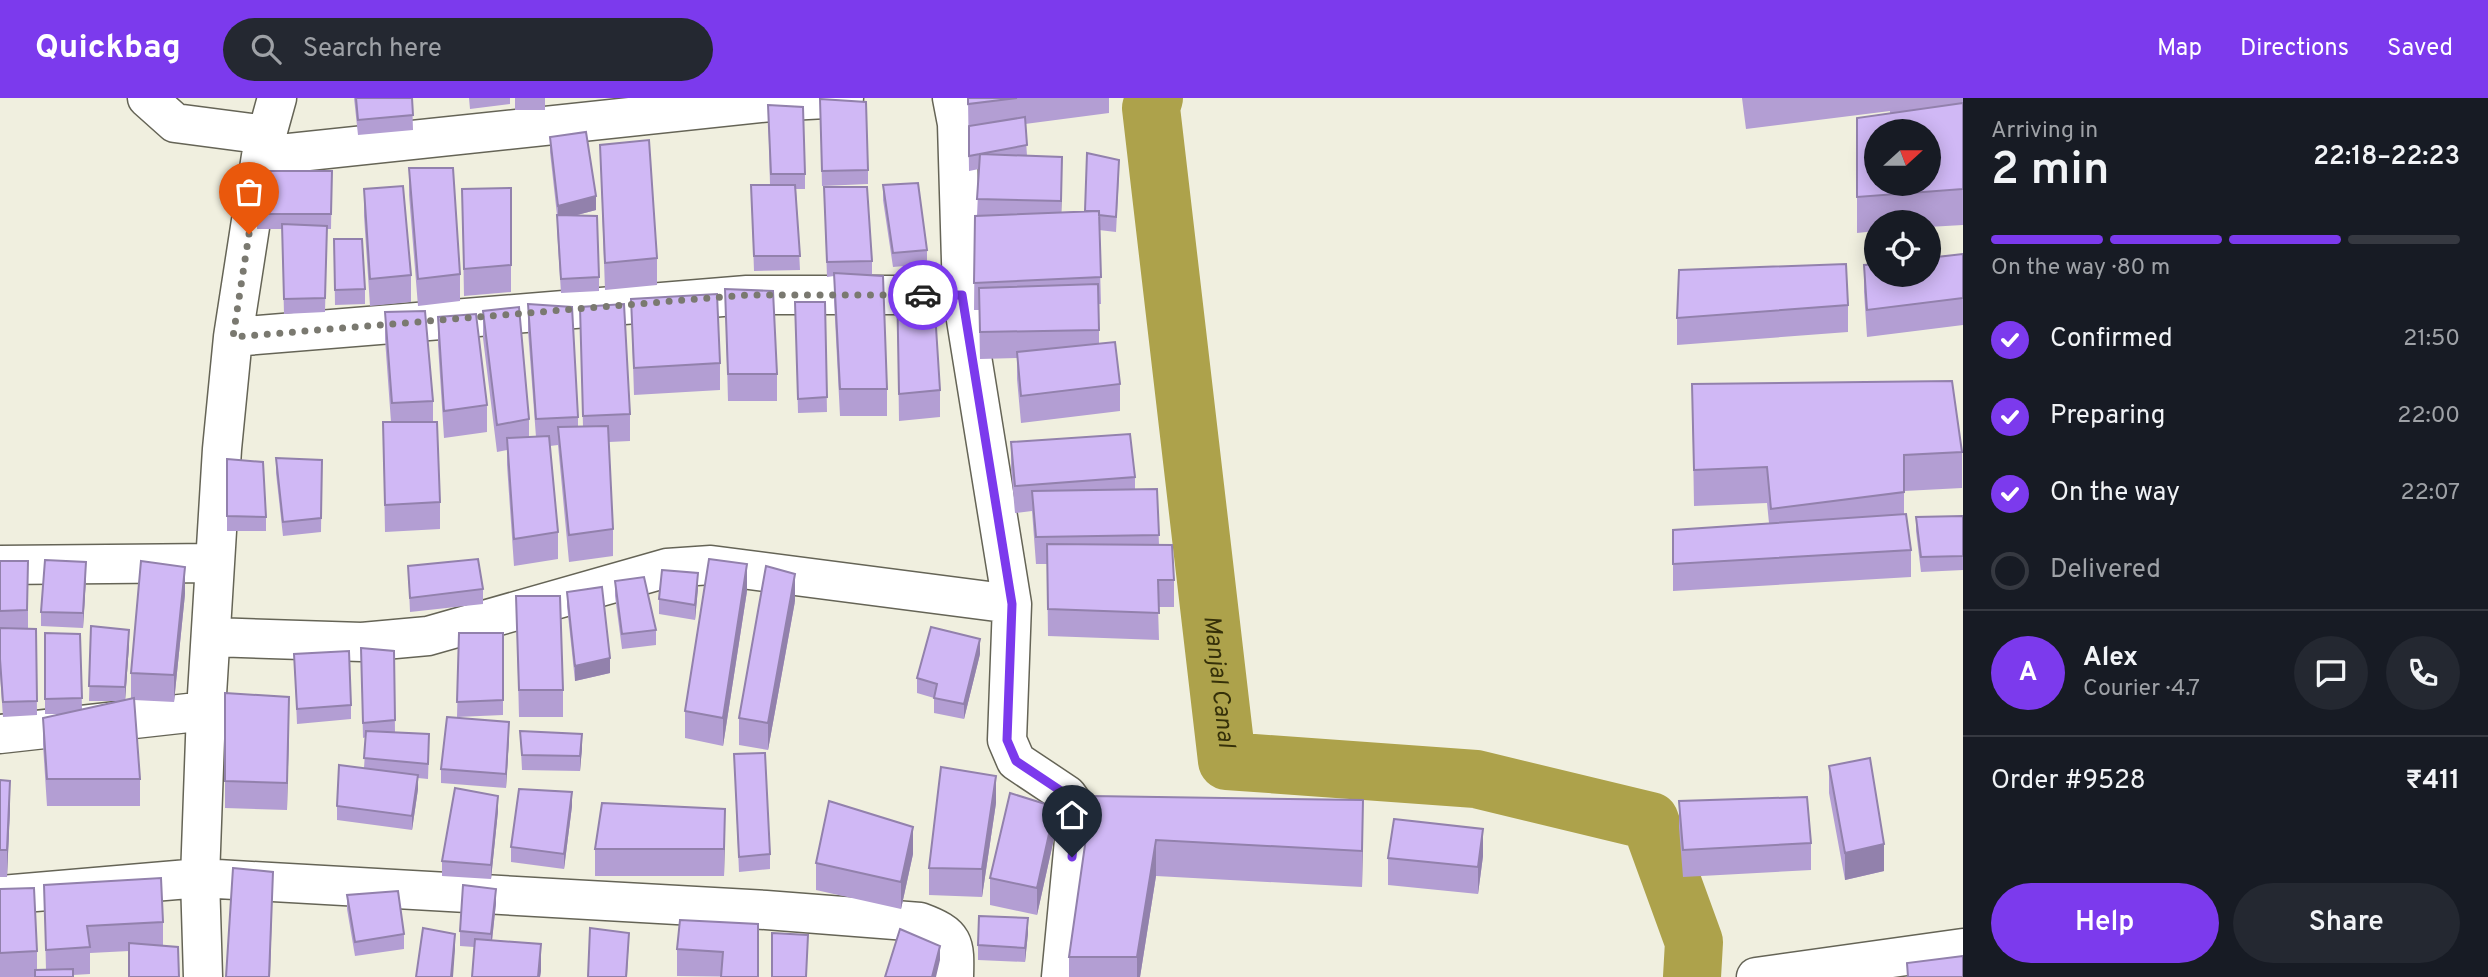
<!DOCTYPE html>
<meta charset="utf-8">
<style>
body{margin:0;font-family:Overpass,sans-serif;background:#242831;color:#f1f3f6;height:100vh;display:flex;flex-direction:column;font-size:26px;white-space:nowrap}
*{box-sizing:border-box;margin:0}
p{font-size:23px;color:#9ea1a6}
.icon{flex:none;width:38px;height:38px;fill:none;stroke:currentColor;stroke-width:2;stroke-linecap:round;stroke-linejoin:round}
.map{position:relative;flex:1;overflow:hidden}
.drawer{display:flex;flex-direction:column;background:#171b24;width:525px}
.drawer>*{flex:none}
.needle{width:46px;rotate:69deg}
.fabs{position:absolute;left:1864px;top:21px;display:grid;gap:14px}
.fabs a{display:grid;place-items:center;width:77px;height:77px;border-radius:50%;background:#171b24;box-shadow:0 4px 18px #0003;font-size:35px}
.pin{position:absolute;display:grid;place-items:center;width:60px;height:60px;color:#fff;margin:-72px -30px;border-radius:50% 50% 50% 0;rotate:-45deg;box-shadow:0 0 7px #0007}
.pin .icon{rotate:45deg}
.courier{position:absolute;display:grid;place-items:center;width:70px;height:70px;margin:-35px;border:5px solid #7c3aed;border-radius:50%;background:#fff;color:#222;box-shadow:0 2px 9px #0007}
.summary em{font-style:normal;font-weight:600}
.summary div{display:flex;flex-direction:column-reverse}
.summary{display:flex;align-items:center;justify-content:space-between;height:119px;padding:0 28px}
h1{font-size:46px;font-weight:600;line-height:52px}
.bar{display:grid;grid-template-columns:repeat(4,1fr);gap:10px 7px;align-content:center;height:84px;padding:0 28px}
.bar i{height:9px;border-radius:5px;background:#363941}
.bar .selected{background:#7c3aed}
.bar p{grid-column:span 4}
.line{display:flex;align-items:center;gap:18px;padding:0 28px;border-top:2px solid #363941}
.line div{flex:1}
.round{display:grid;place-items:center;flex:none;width:74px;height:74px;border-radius:37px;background:#242831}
ol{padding:0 28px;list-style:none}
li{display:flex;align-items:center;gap:21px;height:77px}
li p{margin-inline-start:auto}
li .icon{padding:7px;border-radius:50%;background:#7c3aed;color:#fff;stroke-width:4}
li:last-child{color:#9ea1a6}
li i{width:38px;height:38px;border:4px solid #363941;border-radius:50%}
.primary-button{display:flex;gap:14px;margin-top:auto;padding:14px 28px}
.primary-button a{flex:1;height:80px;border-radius:42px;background:#7c3aed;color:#fff;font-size:28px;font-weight:600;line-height:80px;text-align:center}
.primary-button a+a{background:#242831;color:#f1f3f6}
header{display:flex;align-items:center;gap:42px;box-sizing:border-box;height:98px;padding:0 35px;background:#7c3aed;color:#fff}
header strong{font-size:33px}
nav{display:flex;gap:38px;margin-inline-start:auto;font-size:24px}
.search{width:490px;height:63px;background:#242831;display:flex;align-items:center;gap:18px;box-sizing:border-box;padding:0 24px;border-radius:38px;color:#9ea1a6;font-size:26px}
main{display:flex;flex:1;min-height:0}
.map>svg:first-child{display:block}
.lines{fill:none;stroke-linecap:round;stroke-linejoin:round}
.canal{stroke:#ada24b;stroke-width:58}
.street-casing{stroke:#656456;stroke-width:41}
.street{stroke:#fff;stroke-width:38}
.wall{fill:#b39ed3}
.shaded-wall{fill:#9281ac}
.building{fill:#d0b8f5;stroke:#9281ac;stroke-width:2;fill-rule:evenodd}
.done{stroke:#7a7970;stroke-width:7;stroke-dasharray:0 12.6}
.route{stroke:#7c3aed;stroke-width:9}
.labels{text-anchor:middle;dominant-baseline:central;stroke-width:5;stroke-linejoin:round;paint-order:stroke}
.water-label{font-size:24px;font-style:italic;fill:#353009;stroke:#fff}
</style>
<header>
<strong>Quickbag</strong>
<div class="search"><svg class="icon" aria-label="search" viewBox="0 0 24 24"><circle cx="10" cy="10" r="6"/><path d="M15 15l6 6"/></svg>Search here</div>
<nav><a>Map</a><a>Directions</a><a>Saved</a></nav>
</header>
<main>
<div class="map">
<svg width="1963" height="879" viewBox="0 0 1963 879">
<rect width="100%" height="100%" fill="#f0efdf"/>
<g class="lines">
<!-- canal -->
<path class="canal" id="s1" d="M 1154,0 L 1151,10 L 1227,663 L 1476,681 L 1650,723 L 1694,844 L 1692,879"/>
<!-- street casing -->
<g class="street-casing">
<path id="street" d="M 147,0 L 175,25 L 266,37
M 952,0 L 957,26 L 962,197 L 1012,506 L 1007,642 L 1016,663 L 1067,697 L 1077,711 L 1061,879
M 261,58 L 771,4 L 844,0
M 233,239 L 747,197 L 950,197
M 0,467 L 215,465
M 212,539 L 362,544 L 428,538 L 667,470 L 711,467 L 1012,506
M 0,636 L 206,613
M 0,797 L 200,780 L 766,812 L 920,824 C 955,837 955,844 954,879
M 203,879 L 200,780 L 206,613 L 222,351 L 233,239 L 261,58 L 277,0
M 1756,879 L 1963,850"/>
</g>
<!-- street -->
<use href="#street" class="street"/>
</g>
<!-- wall -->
<path class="wall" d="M 354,0 L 412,0 L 413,32 L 358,37 Z
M 469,0 L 510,0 L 510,6 L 470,11 Z
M 515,0 L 545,0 L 545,12 L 515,12 Z
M 968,0 L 1109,0 L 1109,15 L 1025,26 L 1027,58 L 1062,86 L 1061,114 L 1085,113 L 1119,77 L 1116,134 L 1099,132 L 1101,206 L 1099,206 L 1099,246 L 1120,286 L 1120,313 L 1021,325 L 1017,281 L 1017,260 L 980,261 L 979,212 L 974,212 L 975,118 L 977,118 L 979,71 L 969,73 Z
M 1742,0 L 1963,0 L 1963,127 L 1928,129 L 1928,124 L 1876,124 L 1876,133 L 1857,135 L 1857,20 L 1890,15 L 1890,13 L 1746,31 Z
M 820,1 L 868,72 L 868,86 L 822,88 Z
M 768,7 L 805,76 L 805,91 L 796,91 L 800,172 L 754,173 L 751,87 L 770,87 Z
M 550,39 L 596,112 L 577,117 L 599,179 L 599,193 L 561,195 L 557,131 L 557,117 L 550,54 Z
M 600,47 L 657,160 L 657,187 L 605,192 Z
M 409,70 L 460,176 L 460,203 L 418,208 L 409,97 Z
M 332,73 L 331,131 L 327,131 L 325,214 L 284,216 L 282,131 L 257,131 L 257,116 Z
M 883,87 L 927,152 L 927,166 L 893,169 L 883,102 Z
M 824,89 L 872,163 L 872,177 L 887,291 L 887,318 L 840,318 L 834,202 L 834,178 L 827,179 Z
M 364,91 L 411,177 L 411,204 L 370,208 L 364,118 Z
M 462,91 L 511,167 L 511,194 L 464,198 Z
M 334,141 L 365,191 L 365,206 L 335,207 Z
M 1963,156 L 1963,227 L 1867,239 L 1864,194 L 1864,167 Z
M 897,181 L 940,292 L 940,319 L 899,323 Z
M 725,191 L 777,276 L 777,303 L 728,303 Z
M 631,201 L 720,265 L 720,292 L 634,297 Z
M 795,204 L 825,204 L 827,314 L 798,315 Z
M 528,206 L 578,319 L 578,329 L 583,329 L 580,209 L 630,316 L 630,343 L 609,344 L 613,431 L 613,458 L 569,464 L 558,347 L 550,348 L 558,434 L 558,461 L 514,468 L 507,367 L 507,352 L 497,354 L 483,240 L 483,213 L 529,321 L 529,339 L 536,339 L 528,233 Z
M 1848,207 L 1848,234 L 1677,247 L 1677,220 Z
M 385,214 L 433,303 L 433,324 L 440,404 L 440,431 L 385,434 L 383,324 L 391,324 L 385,241 Z
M 438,219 L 487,307 L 487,334 L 444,340 L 438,247 Z
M 1692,286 L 1962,354 L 1962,390 L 1904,393 L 1904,416 L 1911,452 L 1911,479 L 1673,493 L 1673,432 L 1769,425 L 1767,405 L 1694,408 Z
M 1011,344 L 1135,379 L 1135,391 L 1157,391 L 1159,447 L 1174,482 L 1174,509 L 1158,509 L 1159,542 L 1048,538 L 1047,466 L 1036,466 L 1032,413 L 1015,415 L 1011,371 Z
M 276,360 L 322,362 L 321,434 L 283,438 L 276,375 Z
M 227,361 L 266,419 L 266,433 L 227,433 Z
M 1963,418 L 1963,472 L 1921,474 L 1916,433 L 1916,419 Z
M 0,463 L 28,463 L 28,531 L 36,531 L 37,617 L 3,619 L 0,576 Z
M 408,468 L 483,491 L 483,506 L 410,514 Z
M 86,478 L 83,530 L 41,528 L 41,514 Z
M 615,483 L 656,532 L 656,547 L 622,551 L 615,498 Z
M 698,490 L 695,522 L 659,516 L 659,501 Z
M 747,493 L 723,648 L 685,640 L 685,613 Z
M 567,494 L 610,575 L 575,583 L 567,508 Z
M 185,496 L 174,604 L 134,602 L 140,681 L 140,708 L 47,708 L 43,647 L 43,620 L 65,616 L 45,616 L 45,535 L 80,536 L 82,612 L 119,603 L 89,603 L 91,528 L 129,547 L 125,602 L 131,601 L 131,575 Z
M 516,498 L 563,592 L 563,619 L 519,619 Z
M 795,503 L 768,652 L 739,647 L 739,620 Z
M 459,535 L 503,535 L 503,617 L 457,619 Z
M 361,550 L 394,553 L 395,634 L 429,650 L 428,681 L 418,680 L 418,691 L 412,732 L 337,722 L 337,708 L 364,670 L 366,639 L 363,640 Z
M 294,556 L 351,607 L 351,621 L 297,626 Z
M 980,556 L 964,621 L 934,615 L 934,600 L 917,595 L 917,580 Z
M 225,595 L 289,626 L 287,712 L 225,710 Z
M 520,633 L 582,650 L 580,673 L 522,672 Z
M 509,639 L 506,690 L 441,685 L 441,671 Z
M 734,656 L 770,756 L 770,771 L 739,774 Z
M 1829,668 L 1884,773 L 1845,782 L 1829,695 Z
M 0,682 L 10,710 L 7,779 L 0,779 Z
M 1092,698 L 1363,738 L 1362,789 L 1156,778 L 1140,879 L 1069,879 L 1069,859 Z
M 1679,703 L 1811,745 L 1811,772 L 1683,779 L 1679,730 Z
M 996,705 L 982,799 L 929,797 L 929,770 Z
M 572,708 L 564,771 L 511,764 L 511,749 Z
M 498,713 L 491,781 L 442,778 L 442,763 Z
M 1055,736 L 1037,817 L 990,807 L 990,780 Z
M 725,738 L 724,778 L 595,778 L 595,751 Z
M 913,756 L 901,811 L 816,792 L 816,765 Z
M 1483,758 L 1478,796 L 1388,787 L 1388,760 Z
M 44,787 L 163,824 L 163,848 L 129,853 L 90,855 L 90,876 L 73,877 L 73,879 L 0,879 L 0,791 L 37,853 L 37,872 L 46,872 Z
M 347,797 L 404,836 L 404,851 L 355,858 L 347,811 Z
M 496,805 L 492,843 L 541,873 L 540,879 L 472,879 L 474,849 L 460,848 L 460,833 Z
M 680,822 L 758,879 L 677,878 L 677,851 Z
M 1028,835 L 1025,864 L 978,862 L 978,847 Z"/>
<!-- shaded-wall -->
<path class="shaded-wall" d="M 1062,59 L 1062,86 L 1061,130 L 1061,103 Z
M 596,98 L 596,112 L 558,122 L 558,108 Z
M 86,464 L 86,478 L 83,530 L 83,515 Z
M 747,466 L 747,493 L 723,648 L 723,620 Z
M 185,469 L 185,496 L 174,604 L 174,577 Z
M 698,475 L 698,490 L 695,522 L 695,507 Z
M 795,476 L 795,503 L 768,652 L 768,625 Z
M 129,532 L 129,547 L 125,604 L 125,589 Z
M 980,541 L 980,556 L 964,621 L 964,606 Z
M 610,560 L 610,575 L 575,583 L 575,568 Z
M 289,599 L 289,626 L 287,712 L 287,685 Z
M 509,624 L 509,639 L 506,690 L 506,676 Z
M 582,636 L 582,650 L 580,673 L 580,658 Z
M 418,677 L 418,691 L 412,732 L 412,718 Z
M 996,678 L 996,705 L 982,799 L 982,771 Z
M 10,683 L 10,710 L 7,779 L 7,752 Z
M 572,694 L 572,708 L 564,771 L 564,756 Z
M 498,698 L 498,713 L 491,781 L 491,767 Z
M 1363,702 L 1363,738 L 1362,789 L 1362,753 Z
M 1055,709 L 1055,736 L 1037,817 L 1037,790 Z
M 725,711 L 725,738 L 724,778 L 724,751 Z
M 913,729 L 913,756 L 901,811 L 901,784 Z
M 1483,731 L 1483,758 L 1478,796 L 1478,769 Z
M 1156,742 L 1156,778 L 1140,879 L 1137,879 L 1137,859 Z
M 1884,746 L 1884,773 L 1845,782 L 1845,755 Z
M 273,774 L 270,879 L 269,879 Z
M 496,791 L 496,805 L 491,851 L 491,836 Z
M 1028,820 L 1028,835 L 1025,864 L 1025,850 Z
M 629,835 L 627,879 L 626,879 Z
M 455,836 L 455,851 L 453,879 L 451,879 Z
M 541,846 L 541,873 L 540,879 L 538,879 Z
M 940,848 L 940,862 L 936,879 L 932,879 Z"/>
<!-- building -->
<path class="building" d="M 356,0 L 412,0 L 413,17 L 358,22 Z
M 968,0 L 1017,0 L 968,6 Z
M 820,1 L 866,4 L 868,72 L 822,73 Z
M 1963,5 L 1963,91 L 1857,99 L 1857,20 ZM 1876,33 L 1928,33 L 1928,86 L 1876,86 Z
M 768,7 L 803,9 L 805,76 L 771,76 Z
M 1025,19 L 1027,47 L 969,58 L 969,28 Z
M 586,34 L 596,98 L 558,108 L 550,39 Z
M 649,42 L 657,160 L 605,165 L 600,47 Z
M 1087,55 L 1119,62 L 1116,119 L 1099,117 L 1099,113 L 1085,113 Z
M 980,56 L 1062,59 L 1061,103 L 977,101 Z
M 409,70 L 453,70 L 460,176 L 418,181 Z
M 259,73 L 332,73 L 331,116 L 257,116 Z
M 918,85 L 927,152 L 893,155 L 883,87 Z
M 751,87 L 795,87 L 800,158 L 754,158 Z
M 403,88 L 411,177 L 370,181 L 364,91 Z
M 824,89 L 867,89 L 872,163 L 827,164 Z
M 511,90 L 511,167 L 464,171 L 462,91 Z
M 1099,113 L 1101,179 L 974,185 L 975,118 Z
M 557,117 L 597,118 L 599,179 L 561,181 Z
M 282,126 L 327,128 L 325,200 L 284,201 Z
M 334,141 L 362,141 L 365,191 L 335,192 Z
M 1963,156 L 1963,200 L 1867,212 L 1864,167 L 1876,166 L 1876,177 L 1928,177 L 1928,160 Z
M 1846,166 L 1848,207 L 1677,220 L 1679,172 Z
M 834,175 L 883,178 L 887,291 L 840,291 Z
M 897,181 L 933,182 L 940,292 L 899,296 Z
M 1098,186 L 1099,232 L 980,234 L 979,190 Z
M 725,191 L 773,193 L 777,276 L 728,276 Z
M 717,196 L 720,265 L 634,270 L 631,201 Z
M 795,204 L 825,204 L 827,299 L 798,301 Z
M 528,206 L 572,209 L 578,319 L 536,321 Z
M 624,206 L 630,316 L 583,318 L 580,209 Z
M 519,209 L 529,321 L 497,327 L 483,213 Z
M 425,213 L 433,303 L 392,305 L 385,214 Z
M 476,216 L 487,307 L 444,313 L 438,219 Z
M 1115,244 L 1120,286 L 1021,298 L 1017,254 Z
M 1952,283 L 1962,354 L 1904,357 L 1904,394 L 1771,411 L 1767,369 L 1694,372 L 1692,286 Z
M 383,324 L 437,324 L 440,404 L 385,407 Z
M 608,328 L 613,431 L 569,437 L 558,329 Z
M 1130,336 L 1135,379 L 1015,388 L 1011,344 Z
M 549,338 L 558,434 L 514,441 L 507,340 Z
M 276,360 L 322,362 L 321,420 L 283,424 Z
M 227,361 L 263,364 L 266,419 L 227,418 Z
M 1157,391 L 1159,437 L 1036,439 L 1032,393 Z
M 1906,416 L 1911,452 L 1673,466 L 1673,432 Z
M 1963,418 L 1963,458 L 1921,459 L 1916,419 Z
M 1047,446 L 1172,447 L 1174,482 L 1158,482 L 1159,515 L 1048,511 Z
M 478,461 L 483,491 L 410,500 L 408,468 Z
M 709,461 L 747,466 L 723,620 L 685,613 Z
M 45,462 L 86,464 L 83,515 L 41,514 Z
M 0,463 L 28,463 L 27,512 L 0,513 Z
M 141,463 L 185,469 L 174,577 L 131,575 Z
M 766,468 L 795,476 L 768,625 L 739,620 Z
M 662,472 L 698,475 L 695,507 L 659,501 Z
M 644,479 L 656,532 L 622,536 L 615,483 Z
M 602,489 L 610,560 L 575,568 L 567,494 Z
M 516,498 L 560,498 L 563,592 L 519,592 Z
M 91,528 L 129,532 L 125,589 L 89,588 Z
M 931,529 L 980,541 L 964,606 L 934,600 L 937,586 L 917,580 Z
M 0,530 L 36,531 L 37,603 L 3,604 L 0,561 Z
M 45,535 L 80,536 L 82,600 L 45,601 Z
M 459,535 L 503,535 L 503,602 L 457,604 Z
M 361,550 L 394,553 L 395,622 L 363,625 Z
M 349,553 L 351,607 L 297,611 L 294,556 Z
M 225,595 L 289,599 L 287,685 L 225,683 Z
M 134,600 L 140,681 L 47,681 L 43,620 Z
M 447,619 L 509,624 L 506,676 L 441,671 Z
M 366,633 L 429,636 L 428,666 L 364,660 Z
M 520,633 L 582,636 L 580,658 L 522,657 Z
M 765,655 L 770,756 L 739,759 L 734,656 Z
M 1870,660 L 1884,746 L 1845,755 L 1829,668 Z
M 339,667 L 418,677 L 412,718 L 337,708 Z
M 941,669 L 996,678 L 982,771 L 929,770 Z
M 0,682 L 10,683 L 7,752 L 0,752 Z
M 455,690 L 498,698 L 491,767 L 442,763 Z
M 519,691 L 572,694 L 564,756 L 511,749 Z
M 1010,695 L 1055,709 L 1037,790 L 990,780 Z
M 1092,698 L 1363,702 L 1362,753 L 1156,742 L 1137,859 L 1069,859 Z
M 1807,699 L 1811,745 L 1683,752 L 1679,703 Z
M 829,703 L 913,729 L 901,784 L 816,765 Z
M 602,705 L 725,711 L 724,751 L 595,751 Z
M 1394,721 L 1483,731 L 1478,769 L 1388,760 Z
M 233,770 L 273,774 L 269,879 L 226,879 Z
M 161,780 L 163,824 L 87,828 L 90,849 L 46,852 L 44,787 Z
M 463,787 L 496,791 L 491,836 L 460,833 Z
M 34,790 L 37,853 L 0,855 L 0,791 Z
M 398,793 L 404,836 L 355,844 L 347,797 Z
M 979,818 L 1028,820 L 1025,850 L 978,847 Z
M 680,822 L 758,826 L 758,879 L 721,879 L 723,854 L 677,851 Z
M 423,830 L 455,836 L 451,879 L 416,879 Z
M 590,830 L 629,835 L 626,879 L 588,879 Z
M 900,831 L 940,848 L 932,879 L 885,879 Z
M 772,835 L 808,837 L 806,879 L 772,879 Z
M 475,841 L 541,846 L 538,879 L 472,879 Z
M 129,845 L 178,849 L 179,879 L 129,879 Z
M 1963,858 L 1963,879 L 1908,879 L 1907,865 Z
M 73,871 L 73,879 L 35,879 L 35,872 Z"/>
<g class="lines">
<!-- done -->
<path class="done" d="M 249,136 L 233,239 L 747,197 L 923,197"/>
<!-- route -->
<path class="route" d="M 923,197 L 962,197 L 1012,506 L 1007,642 L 1016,663 L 1067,697 L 1077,711 L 1072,759"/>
</g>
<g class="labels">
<!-- water labels -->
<g class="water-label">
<text stroke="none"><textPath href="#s1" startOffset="588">Manjal Canal</textPath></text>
</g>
</g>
</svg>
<div class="fabs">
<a><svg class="needle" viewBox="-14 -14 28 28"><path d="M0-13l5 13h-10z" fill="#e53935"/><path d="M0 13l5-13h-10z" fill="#9ea1a6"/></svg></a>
<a><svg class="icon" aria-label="locate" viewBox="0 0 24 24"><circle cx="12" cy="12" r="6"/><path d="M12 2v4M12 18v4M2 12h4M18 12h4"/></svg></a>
</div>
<div class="pin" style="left:249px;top:136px;background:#ea580c"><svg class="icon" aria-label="bag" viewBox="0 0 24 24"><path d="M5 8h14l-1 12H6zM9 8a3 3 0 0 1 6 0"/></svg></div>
<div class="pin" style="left:1072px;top:759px;background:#1f2937"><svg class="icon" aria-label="home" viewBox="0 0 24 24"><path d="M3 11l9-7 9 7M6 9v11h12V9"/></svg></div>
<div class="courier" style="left:923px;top:197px"><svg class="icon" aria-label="car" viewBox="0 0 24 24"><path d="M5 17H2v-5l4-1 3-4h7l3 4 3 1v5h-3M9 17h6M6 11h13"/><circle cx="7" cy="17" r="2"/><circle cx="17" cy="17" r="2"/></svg></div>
</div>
<section class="drawer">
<div class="summary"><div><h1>2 min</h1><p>Arriving in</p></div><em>22:18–22:23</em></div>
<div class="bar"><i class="selected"></i><i class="selected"></i><i class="selected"></i><i></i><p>On the way · 80 m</p></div>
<ol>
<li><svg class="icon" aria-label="check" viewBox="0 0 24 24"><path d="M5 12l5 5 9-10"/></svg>Confirmed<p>21:50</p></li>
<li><svg class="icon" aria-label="check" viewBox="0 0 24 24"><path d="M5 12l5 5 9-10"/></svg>Preparing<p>22:00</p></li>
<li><svg class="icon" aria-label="check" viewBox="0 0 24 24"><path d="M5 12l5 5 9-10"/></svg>On the way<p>22:07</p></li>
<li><i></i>Delivered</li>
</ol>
<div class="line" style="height:126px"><b class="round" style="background:#7c3aed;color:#fff">A</b><div><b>Alex</b><p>Courier · 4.7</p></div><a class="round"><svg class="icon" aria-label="chat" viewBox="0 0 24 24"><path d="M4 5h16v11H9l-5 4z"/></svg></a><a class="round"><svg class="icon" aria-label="phone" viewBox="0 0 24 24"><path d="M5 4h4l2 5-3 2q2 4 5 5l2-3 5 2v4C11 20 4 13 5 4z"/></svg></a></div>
<div class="line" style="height:91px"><div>Order #9528</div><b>₹411</b></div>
<div class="primary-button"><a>Help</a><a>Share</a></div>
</section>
</main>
